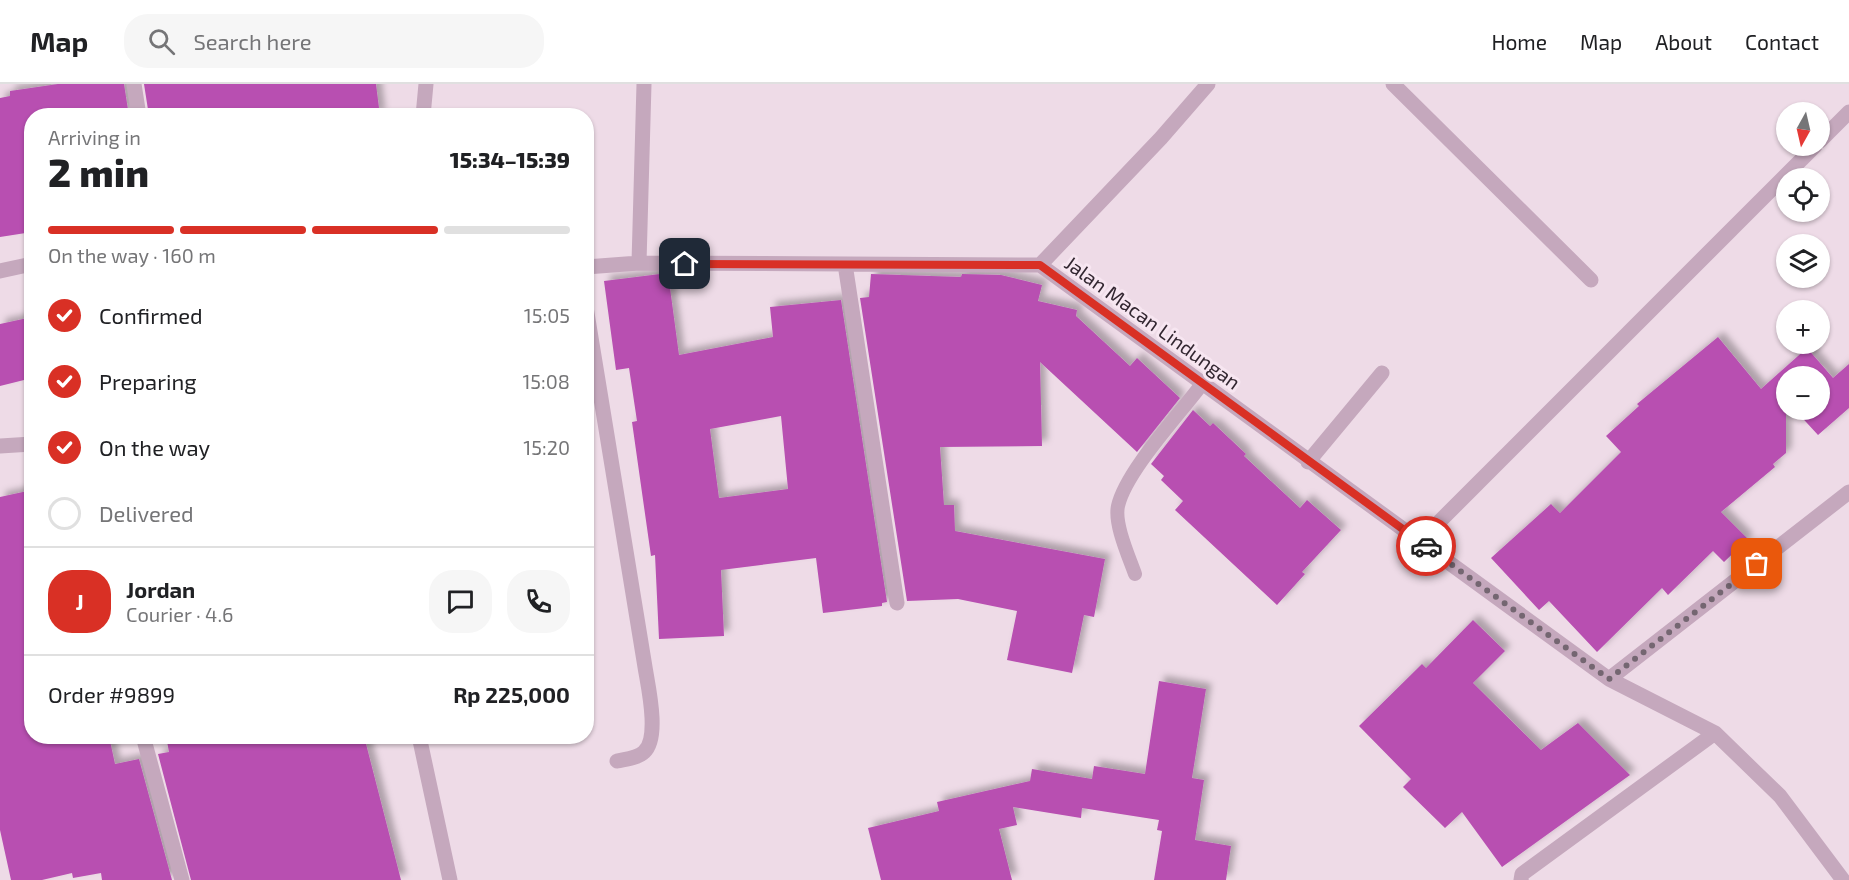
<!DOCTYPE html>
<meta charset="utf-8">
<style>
body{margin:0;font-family:"Exo 2",sans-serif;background:#f6f6f6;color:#202124;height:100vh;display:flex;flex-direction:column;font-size:22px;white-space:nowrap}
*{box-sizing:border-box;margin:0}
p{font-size:20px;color:#757577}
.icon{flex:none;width:33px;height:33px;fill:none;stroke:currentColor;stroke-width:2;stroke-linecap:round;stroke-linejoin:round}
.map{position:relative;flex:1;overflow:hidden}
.panel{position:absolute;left:24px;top:24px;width:570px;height:636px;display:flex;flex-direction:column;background:#fff;border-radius:24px;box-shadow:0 2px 4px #0004}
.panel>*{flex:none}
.needle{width:39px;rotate:188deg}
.buttons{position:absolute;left:1776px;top:18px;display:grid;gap:12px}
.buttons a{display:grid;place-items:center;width:54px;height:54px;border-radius:50%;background:#fff;box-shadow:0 2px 4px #0004;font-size:30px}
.pin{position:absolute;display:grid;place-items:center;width:51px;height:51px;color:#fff;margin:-26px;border-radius:12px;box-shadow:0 3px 9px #0006}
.courier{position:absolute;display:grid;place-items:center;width:60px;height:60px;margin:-30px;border:4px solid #d93025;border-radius:50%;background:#fff;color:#222;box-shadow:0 2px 8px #0007}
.headline em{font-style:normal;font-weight:800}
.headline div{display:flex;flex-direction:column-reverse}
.headline{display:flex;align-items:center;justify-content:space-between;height:102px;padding:0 24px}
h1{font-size:39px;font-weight:800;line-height:45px}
.bar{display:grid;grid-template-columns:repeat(4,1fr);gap:9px 6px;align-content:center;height:72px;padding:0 24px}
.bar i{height:8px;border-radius:4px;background:#e0e0e0}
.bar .on{background:#d93025}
.bar p{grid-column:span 4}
.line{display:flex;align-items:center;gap:15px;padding:0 24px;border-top:2px solid #e0e0e0}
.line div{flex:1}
.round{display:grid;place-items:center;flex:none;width:63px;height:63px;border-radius:24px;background:#f6f6f6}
ol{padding:0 24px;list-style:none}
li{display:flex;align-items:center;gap:18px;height:66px}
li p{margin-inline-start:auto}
li .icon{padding:6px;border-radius:50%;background:#d93025;color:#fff;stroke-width:4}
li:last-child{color:#757577}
li i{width:33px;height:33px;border:3px solid #e0e0e0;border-radius:50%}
header{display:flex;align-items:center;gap:36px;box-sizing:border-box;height:84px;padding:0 30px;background:#fff;border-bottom:2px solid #e0e0e0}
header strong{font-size:28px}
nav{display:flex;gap:33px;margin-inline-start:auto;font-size:21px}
.search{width:420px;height:54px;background:#f6f6f6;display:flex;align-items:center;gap:15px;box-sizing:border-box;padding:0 21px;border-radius:24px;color:#757577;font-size:22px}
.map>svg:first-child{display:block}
.building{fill:#b84fb1;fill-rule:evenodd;filter:url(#shadow)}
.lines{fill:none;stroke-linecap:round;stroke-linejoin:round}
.service{stroke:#c5a8bd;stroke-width:14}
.minor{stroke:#c5a8bd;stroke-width:15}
.done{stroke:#746671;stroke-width:6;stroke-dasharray:0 10.8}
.route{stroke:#d93025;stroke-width:8}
.labels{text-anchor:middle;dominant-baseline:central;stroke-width:6;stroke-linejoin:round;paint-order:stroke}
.street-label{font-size:20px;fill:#332731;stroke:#f7e6f1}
</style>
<header>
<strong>Map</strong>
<div class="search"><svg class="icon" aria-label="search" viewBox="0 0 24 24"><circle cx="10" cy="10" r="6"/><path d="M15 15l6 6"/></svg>Search here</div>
<nav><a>Home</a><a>Map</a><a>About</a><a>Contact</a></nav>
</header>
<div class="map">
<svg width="1849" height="796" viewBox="0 0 1849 796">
<defs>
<filter id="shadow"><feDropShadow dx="5.5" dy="-5.5" stdDeviation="3" flood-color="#0004"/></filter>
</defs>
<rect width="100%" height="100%" fill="#eedbe7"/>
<!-- building -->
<path class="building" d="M 58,0 L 124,0 L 129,32 L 32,32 L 32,148 L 0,153 L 0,14 L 10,12 L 10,7 Z
M 144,0 L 376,0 L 380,32 L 149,32 Z
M 668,189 L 679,271 L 773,253 L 770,223 L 841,216 L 887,518 L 882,519 L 882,522 L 823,529 L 816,474 L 721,486 L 724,552 L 659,555 L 655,471 L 651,472 L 632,338 L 637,337 L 629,284 L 616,286 L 604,197 ZM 781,332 L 788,405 L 719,414 L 710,345 Z
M 871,190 L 961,193 L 962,190 L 1001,191 L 1042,201 L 1038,217 L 1077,226 L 1076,232 L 1130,282 L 1137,274 L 1180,314 L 1137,368 L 1040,278 L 1042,362 L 940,363 L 944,421 L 954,421 L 955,447 L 1105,475 L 1094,533 L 1084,531 L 1072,589 L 1007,576 L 1017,527 L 958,515 L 907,517 L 860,214 L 869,213 Z
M 32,233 L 32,294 L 0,302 L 0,240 Z
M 1718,253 L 1761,305 L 1807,264 L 1833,294 L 1849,280 L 1849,324 L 1818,351 L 1795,326 L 1820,326 L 1820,292 L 1786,292 L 1786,369 L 1773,380 L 1775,383 L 1721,428 L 1748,455 L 1724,478 L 1713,467 L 1668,511 L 1662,504 L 1597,568 L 1549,517 L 1539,526 L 1491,474 L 1551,420 L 1560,429 L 1621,368 L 1606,352 L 1639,322 L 1637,320 Z
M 1193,326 L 1210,342 L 1213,339 L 1246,370 L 1244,372 L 1300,424 L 1307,416 L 1341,446 L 1302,488 L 1305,490 L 1277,521 L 1175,426 L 1183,417 L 1161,396 L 1164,392 L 1151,380 Z
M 32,406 L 32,652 L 109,652 L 115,680 L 139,675 L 172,796 L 102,796 L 101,789 L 73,794 L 72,789 L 42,796 L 11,796 L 0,746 L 0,413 Z
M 1473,536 L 1505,567 L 1473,599 L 1541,666 L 1578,639 L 1630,691 L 1502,783 L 1462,728 L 1445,744 L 1403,703 L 1411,695 L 1359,642 L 1422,580 L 1426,584 Z
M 1159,597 L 1206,605 L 1192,694 L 1204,696 L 1195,756 L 1231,762 L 1226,796 L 1154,796 L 1162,747 L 1157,746 L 1159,736 L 1082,724 L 1081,734 L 1013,723 L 1017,741 L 999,745 L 1012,796 L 881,796 L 868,744 L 939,727 L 937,718 L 1030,697 L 1032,685 L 1092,695 L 1094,682 L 1145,690 Z
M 166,652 L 364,652 L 401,796 L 191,796 L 158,670 L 169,668 Z"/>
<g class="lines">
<!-- service -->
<path class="service" d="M 1135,490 C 1129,473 1114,440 1118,422 C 1126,387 1179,331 1202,300"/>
<!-- minor -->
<path class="minor" d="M 134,0 L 139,32
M 1393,0 L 1591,196
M 423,32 L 426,0
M 1820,57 L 1849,28
M 639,179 L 644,0
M 845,180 L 897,519
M 1040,181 L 1161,54 L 1208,0
M 586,183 L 639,179 L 1040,181 L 1609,595 L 1715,649 L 1780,712 L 1843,796
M 0,187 L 32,180
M 586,223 L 645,583 C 648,602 660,654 644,668 C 638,674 626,675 617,677
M 0,362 L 32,360
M 1308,378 L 1382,289
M 1420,457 L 1815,62
M 1609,595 L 1849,408
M 143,652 L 182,796
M 419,652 L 450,796
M 1521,796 L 1522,790 L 1715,649"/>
</g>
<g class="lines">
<!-- done -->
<path class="done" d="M 1426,462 L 1609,595 L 1757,480"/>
<!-- route -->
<path class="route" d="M 685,180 L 1040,181 L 1426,462"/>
</g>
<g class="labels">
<!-- street labels -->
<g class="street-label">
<text transform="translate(1153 238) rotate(36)">Jalan Macan Lindungan</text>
</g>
</g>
</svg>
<div class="buttons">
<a><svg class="needle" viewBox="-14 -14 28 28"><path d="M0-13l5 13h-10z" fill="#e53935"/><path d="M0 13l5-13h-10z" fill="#757577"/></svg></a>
<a><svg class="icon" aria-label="locate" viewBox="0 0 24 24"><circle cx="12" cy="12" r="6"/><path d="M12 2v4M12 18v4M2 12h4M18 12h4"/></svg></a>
<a><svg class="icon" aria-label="layers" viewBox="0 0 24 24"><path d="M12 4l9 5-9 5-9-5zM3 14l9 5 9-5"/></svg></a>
<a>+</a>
<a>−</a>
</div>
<div class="pin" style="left:1757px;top:480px;background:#ea580c"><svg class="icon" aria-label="bag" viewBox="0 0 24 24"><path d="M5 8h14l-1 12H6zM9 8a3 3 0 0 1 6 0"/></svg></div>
<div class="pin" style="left:685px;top:180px;background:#1f2937"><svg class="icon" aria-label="home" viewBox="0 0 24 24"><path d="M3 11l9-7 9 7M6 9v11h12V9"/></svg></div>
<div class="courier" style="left:1426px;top:462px"><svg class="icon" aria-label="car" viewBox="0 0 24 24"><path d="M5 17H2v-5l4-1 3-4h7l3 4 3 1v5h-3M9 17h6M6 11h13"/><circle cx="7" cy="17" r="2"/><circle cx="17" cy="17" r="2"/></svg></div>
<section class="panel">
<div class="headline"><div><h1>2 min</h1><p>Arriving in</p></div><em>15:34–15:39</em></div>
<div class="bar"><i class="on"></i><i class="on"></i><i class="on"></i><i></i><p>On the way · 160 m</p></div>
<ol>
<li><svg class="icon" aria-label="check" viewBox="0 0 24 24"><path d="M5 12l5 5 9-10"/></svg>Confirmed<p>15:05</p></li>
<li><svg class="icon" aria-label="check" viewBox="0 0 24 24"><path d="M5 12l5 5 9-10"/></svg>Preparing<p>15:08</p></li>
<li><svg class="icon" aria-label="check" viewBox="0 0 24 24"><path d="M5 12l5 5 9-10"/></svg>On the way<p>15:20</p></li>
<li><i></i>Delivered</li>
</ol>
<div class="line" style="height:108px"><b class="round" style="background:#d93025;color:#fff">J</b><div><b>Jordan</b><p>Courier · 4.6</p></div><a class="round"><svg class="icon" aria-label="chat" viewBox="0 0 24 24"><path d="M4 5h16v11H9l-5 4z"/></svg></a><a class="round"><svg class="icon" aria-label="phone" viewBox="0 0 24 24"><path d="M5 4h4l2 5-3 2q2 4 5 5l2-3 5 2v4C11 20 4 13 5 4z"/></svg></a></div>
<div class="line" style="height:78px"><div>Order #9899</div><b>Rp 225,000</b></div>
</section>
</div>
